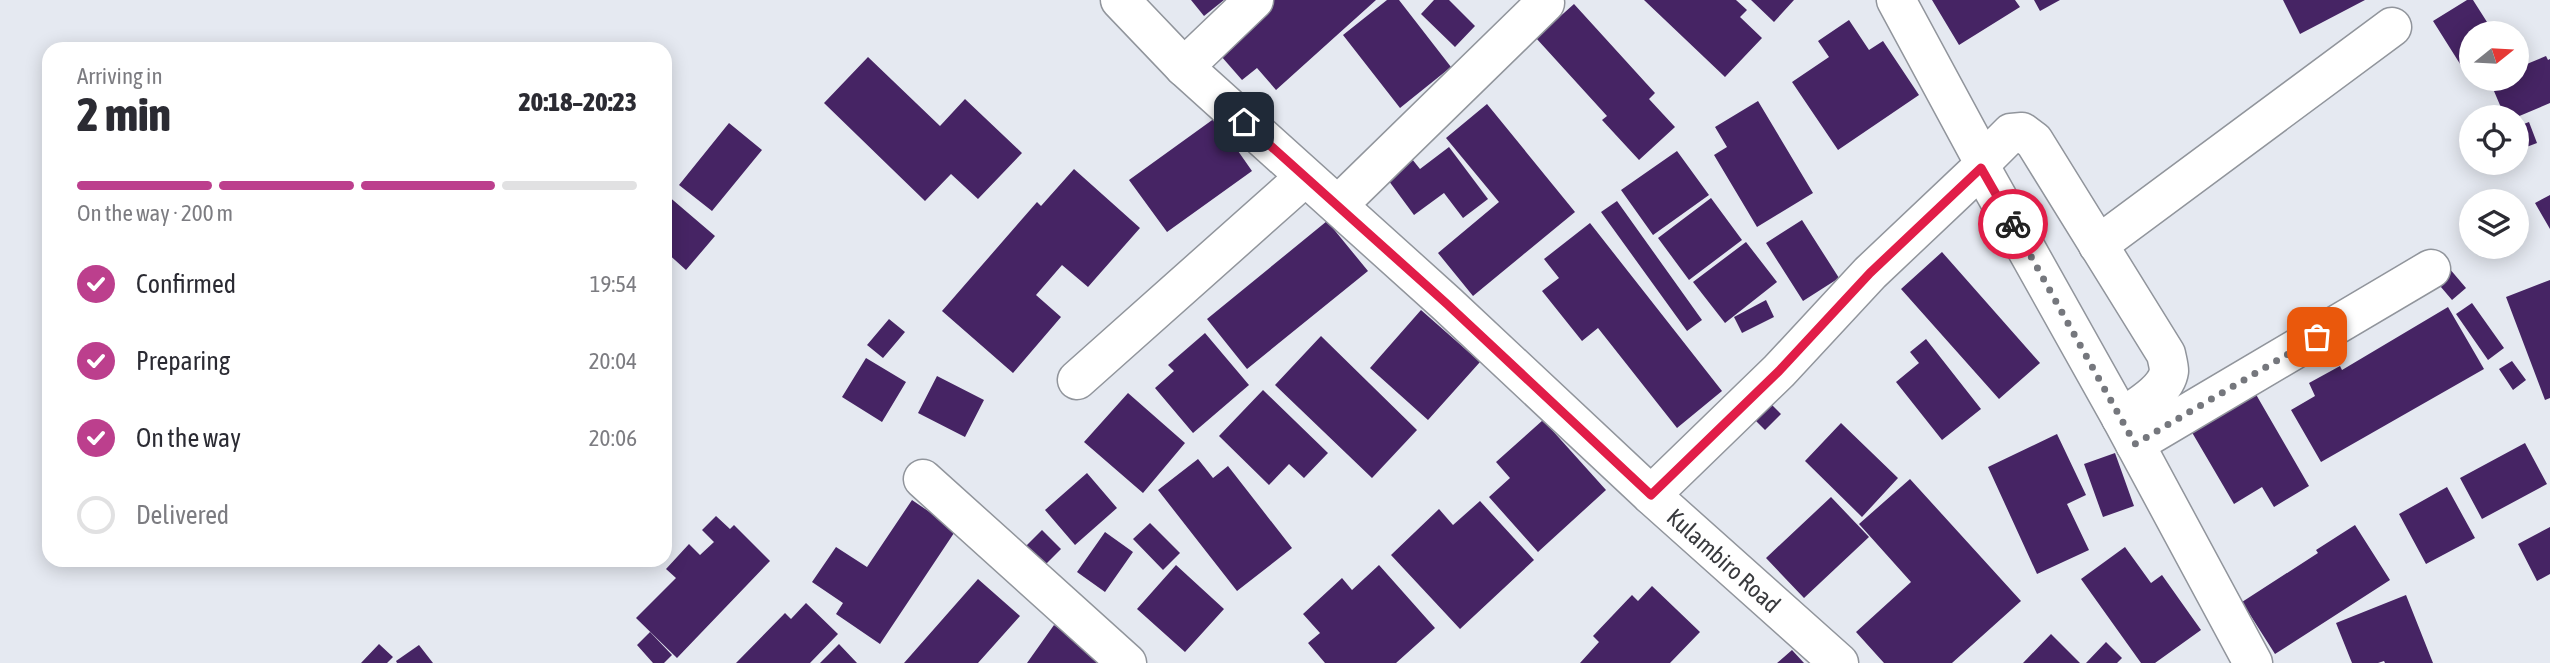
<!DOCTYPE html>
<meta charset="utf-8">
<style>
body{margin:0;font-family:"Asap Condensed",sans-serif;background:#f2f2f3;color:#2b2b33;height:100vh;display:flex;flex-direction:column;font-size:26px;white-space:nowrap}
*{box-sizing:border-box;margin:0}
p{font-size:23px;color:#7c7c81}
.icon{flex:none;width:38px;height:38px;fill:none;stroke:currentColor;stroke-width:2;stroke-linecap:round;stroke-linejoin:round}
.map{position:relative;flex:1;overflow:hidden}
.sheet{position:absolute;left:42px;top:42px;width:630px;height:525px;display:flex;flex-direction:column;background:#fff;border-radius:21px;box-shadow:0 4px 18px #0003}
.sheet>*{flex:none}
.needle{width:46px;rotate:72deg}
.fabs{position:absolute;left:2459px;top:21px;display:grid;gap:14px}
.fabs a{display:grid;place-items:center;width:70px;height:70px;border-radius:50%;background:#fff;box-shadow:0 4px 18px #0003;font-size:35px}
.pin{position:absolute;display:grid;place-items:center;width:60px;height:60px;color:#fff;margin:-30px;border-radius:14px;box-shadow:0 4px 10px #0006}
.courier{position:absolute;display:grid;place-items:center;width:70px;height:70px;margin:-35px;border:5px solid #e11d48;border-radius:50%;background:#fff;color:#222;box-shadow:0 2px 9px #0007}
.overview em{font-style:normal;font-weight:800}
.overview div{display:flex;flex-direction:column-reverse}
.overview{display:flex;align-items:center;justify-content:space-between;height:119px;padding:0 35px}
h1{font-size:46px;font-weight:800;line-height:52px}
.bar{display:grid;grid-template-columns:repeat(4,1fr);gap:10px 7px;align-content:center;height:84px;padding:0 35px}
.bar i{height:9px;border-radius:5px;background:#e1e1e2}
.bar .on{background:#bc3f8d}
.bar p{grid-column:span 4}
ol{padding:0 35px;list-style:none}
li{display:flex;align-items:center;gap:21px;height:77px}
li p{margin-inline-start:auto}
li .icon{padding:7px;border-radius:50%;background:#bc3f8d;color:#fff;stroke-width:4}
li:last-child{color:#7c7c81}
li i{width:38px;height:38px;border:4px solid #e1e1e2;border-radius:50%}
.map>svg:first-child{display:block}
.building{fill:#462464}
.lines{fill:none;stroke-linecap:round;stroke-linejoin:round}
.minor-casing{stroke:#91959c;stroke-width:41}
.minor{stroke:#fff;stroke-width:38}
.done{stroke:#75777d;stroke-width:7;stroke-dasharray:0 12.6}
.route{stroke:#e11d48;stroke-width:9}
.labels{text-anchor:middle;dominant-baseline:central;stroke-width:7;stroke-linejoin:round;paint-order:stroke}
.street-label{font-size:24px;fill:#393a3e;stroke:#f2f6ff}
</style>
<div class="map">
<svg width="2550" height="663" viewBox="0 0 2550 663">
<rect width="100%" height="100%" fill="#e5e9f1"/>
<!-- building -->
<path class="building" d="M 1191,0 L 1224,0 L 1204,16 Z
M 1268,0 L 1376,0 L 1276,90 L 1257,68 L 1242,80 L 1214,48 Z
M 1387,0 L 1399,0 L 1451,67 L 1400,108 L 1343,35 Z
M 1434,0 L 1449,0 L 1475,26 L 1455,47 L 1421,14 Z
M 1644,0 L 1736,0 L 1747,10 L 1740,17 L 1762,38 L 1725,77 Z
M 1751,0 L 1794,0 L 1774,22 Z
M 1932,0 L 2015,0 L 2020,7 L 1959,45 Z
M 2034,0 L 2060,0 L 2040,11 Z
M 2283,0 L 2365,0 L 2300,34 Z
M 2467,0 L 2473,0 L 2494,33 L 2471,33 L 2471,72 L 2467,75 L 2433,21 Z
M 1574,4 L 1655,93 L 1649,99 L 1675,127 L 1639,160 L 1602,120 L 1607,116 L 1536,38 Z
M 1849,20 L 1869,50 L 1883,41 L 1919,95 L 1838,150 L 1792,82 L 1829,57 L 1818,41 Z
M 2546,56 L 2548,60 L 2550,59 L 2550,103 L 2517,117 L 2505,117 L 2491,84 L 2505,79 L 2516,79 L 2516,74 L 2524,71 L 2522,66 Z
M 868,57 L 940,126 L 965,99 L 1022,153 L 978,199 L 951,174 L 925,201 L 824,103 Z
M 1758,101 L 1813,193 L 1757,227 L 1714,155 L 1727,147 L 1715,127 Z
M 1487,104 L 1575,212 L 1473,296 L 1438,253 L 1499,202 L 1446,138 Z
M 1215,118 L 1252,171 L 1167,232 L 1129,180 Z
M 2529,122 L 2537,143 L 2516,151 L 2516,127 Z
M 729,123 L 762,150 L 712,211 L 679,185 Z
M 1449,147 L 1488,199 L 1463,218 L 1444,193 L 1414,215 L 1383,173 L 1408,154 L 1420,169 Z
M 1677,151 L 1709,195 L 1653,235 L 1621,190 Z
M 1074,169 L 1140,228 L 1088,287 L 1062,265 L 1036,295 L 1061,317 L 1013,373 L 942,311 L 1037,202 L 1041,206 Z
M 667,195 L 715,236 L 686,270 L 665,251 L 665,197 Z
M 2550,195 L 2550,229 L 2535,203 Z
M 1711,198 L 1742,240 L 1689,280 L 1658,238 Z
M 1617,201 L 1702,320 L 1687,331 L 1601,212 Z
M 1802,220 L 1839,278 L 1803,301 L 1766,243 Z
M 1327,221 L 1368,271 L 1247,369 L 1207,319 Z
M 1590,223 L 1722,391 L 1677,428 L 1598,328 L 1582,341 L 1542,291 L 1559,278 L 1544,259 Z
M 1746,242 L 1777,282 L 1725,323 L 1693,282 Z
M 1942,252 L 2040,363 L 1999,399 L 1901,289 Z
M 2449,268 L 2466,288 L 2452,300 L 2435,280 Z
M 2550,280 L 2550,398 L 2545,400 L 2506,297 Z
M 1766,300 L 1774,317 L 1742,333 L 1734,317 Z
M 2472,303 L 2504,348 L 2488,360 L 2456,314 Z
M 2448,307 L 2484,369 L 2321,462 L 2291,410 L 2315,396 L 2309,383 L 2340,366 L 2342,370 Z
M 1421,310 L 1480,362 L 1428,420 L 1370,368 Z
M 889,319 L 905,332 L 883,358 L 867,345 Z
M 1205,333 L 1249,385 L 1193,433 L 1155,388 L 1174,371 L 1168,365 Z
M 1321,336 L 1417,430 L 1372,478 L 1275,385 Z
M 1926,339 L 1981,409 L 1942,440 L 1896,382 L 1919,363 L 1910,352 Z
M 866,358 L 906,382 L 882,422 L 842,397 Z
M 2512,361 L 2526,380 L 2513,390 L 2499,369 Z
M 937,376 L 984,400 L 965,437 L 918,413 Z
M 1263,390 L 1328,453 L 1304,478 L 1289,464 L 1269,485 L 1219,436 Z
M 2254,391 L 2309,486 L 2274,507 L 2262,487 L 2234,504 L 2190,429 Z
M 1128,393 L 1185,443 L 1143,493 L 1084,442 Z
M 1763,396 L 1781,414 L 1765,430 L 1747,412 Z
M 1543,420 L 1606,490 L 1538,552 L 1489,497 L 1510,478 L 1496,462 Z
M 1841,423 L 1898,478 L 1862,517 L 1805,461 Z
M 2057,434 L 2086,495 L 2067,504 L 2089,550 L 2037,574 L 1988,467 Z
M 2525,443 L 2547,484 L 2482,519 L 2460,478 Z
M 2115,453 L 2134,506 L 2103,517 L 2084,464 Z
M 1198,459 L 1213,478 L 1228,466 L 1292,548 L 1237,591 L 1158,490 Z
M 1087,473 L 1117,508 L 1075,545 L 1045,510 Z
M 1910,479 L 2021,601 L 1952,663 L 1884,663 L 1856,632 L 1911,582 L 1859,524 Z
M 2447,487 L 2475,538 L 2426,564 L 2399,514 Z
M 1831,497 L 1869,537 L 1804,598 L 1766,558 Z
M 912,500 L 956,530 L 880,644 L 836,614 L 843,603 L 812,582 L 836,547 L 867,567 Z
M 1480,501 L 1534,560 L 1460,629 L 1391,555 L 1439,509 L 1453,525 Z
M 716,516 L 730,529 L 734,525 L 770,561 L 677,658 L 636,618 L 676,578 L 666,569 L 689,544 L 700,555 L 714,542 L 702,530 Z
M 1150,523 L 1180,553 L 1163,570 L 1133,539 Z
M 2355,525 L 2390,580 L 2275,654 L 2242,602 L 2318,553 L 2316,550 Z
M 2550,527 L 2550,574 L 2537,581 L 2518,544 Z
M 1042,530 L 1061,549 L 1043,567 L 1024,548 Z
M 1105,532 L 1133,552 L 1105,592 L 1077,572 Z
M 2125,547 L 2151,583 L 2162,575 L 2201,630 L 2155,663 L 2141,663 L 2081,579 Z
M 1176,565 L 1224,609 L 1185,652 L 1137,609 Z
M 1379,565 L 1435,628 L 1396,663 L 1325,663 L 1308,643 L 1320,633 L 1303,614 L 1342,578 L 1352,590 Z
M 978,579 L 1020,616 L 978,663 L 904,663 Z
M 1652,586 L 1700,632 L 1670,663 L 1580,663 L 1599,642 L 1593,636 L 1632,595 L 1638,601 Z
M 2406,595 L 2433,663 L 2385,663 L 2384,661 L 2378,663 L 2352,663 L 2336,623 Z
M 806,603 L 838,634 L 810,663 L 736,663 L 785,613 L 791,619 Z
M 1054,625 L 1101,659 L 1098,663 L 1027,663 Z
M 650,632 L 672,655 L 664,663 L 653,663 L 637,645 Z
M 2051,634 L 2080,663 L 2023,663 Z
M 2106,642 L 2122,658 L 2117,663 L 2086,663 Z
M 379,644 L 393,657 L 387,663 L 361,663 Z
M 839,644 L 857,663 L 820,663 Z
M 419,645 L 433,663 L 397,663 L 396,661 Z
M 1792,650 L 1804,663 L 1777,663 Z"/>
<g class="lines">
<!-- minor casing -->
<g class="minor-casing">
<g id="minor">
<path id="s1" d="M 1120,0 L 1184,67 L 1447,304 L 1651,495 L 1839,663"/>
<path d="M 1896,0 L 1983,161 L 1981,168 L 2121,418 L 2253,663"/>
<path d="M 1184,67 L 1254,0"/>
<path d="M 1983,161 L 2011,133 L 2022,132 L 2034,141 L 2166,354 C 2167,359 2169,366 2169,371 C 2166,392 2137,407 2121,418"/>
<path d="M 1338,205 L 1545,3"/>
<path d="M 2098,245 L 2392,27"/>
<path d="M 1077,380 L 1305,177"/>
<path d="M 2135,444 L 2431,269"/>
<path d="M 923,479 L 1127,663"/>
<path d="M 1651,495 L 1779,371 L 1870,273 L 1981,168"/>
</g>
</g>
<!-- minor -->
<use href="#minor" class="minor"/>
</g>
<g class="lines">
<!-- done -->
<path class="done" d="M 2013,224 L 2135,444 L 2317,337"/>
<!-- route -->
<path class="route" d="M 1244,122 L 1447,304 L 1651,495 L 1779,371 L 1870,273 L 1981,168 L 2013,224"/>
</g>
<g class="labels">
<!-- street labels -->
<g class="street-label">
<text stroke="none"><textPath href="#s1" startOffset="824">Kulambiro Road</textPath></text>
</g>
</g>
</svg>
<div class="fabs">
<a><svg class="needle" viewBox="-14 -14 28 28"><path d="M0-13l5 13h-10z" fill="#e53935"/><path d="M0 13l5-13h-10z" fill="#7c7c81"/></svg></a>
<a><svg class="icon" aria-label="locate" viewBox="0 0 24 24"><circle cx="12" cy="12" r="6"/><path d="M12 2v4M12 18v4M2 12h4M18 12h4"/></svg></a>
<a><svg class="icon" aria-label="layers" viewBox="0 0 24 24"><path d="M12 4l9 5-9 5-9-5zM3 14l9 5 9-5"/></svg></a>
</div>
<div class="pin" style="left:2317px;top:337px;background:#ea580c"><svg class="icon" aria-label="bag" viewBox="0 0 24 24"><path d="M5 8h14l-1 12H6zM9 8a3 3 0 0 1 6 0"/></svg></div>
<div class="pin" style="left:1244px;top:122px;background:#1f2937"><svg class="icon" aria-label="home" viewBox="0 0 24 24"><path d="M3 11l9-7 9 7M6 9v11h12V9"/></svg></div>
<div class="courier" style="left:2013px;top:224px"><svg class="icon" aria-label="bike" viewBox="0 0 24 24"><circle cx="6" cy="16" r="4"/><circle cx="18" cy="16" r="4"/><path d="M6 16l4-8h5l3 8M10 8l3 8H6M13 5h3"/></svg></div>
<section class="sheet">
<div class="overview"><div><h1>2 min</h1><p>Arriving in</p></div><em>20:18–20:23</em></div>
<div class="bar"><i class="on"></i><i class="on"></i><i class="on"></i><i></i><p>On the way · 200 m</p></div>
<ol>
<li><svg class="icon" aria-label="check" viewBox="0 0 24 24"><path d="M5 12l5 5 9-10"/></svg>Confirmed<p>19:54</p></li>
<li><svg class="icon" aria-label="check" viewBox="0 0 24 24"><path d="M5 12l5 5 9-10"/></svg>Preparing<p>20:04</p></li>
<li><svg class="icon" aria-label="check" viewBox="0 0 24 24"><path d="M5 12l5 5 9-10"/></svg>On the way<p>20:06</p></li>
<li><i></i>Delivered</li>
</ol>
</section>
</div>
